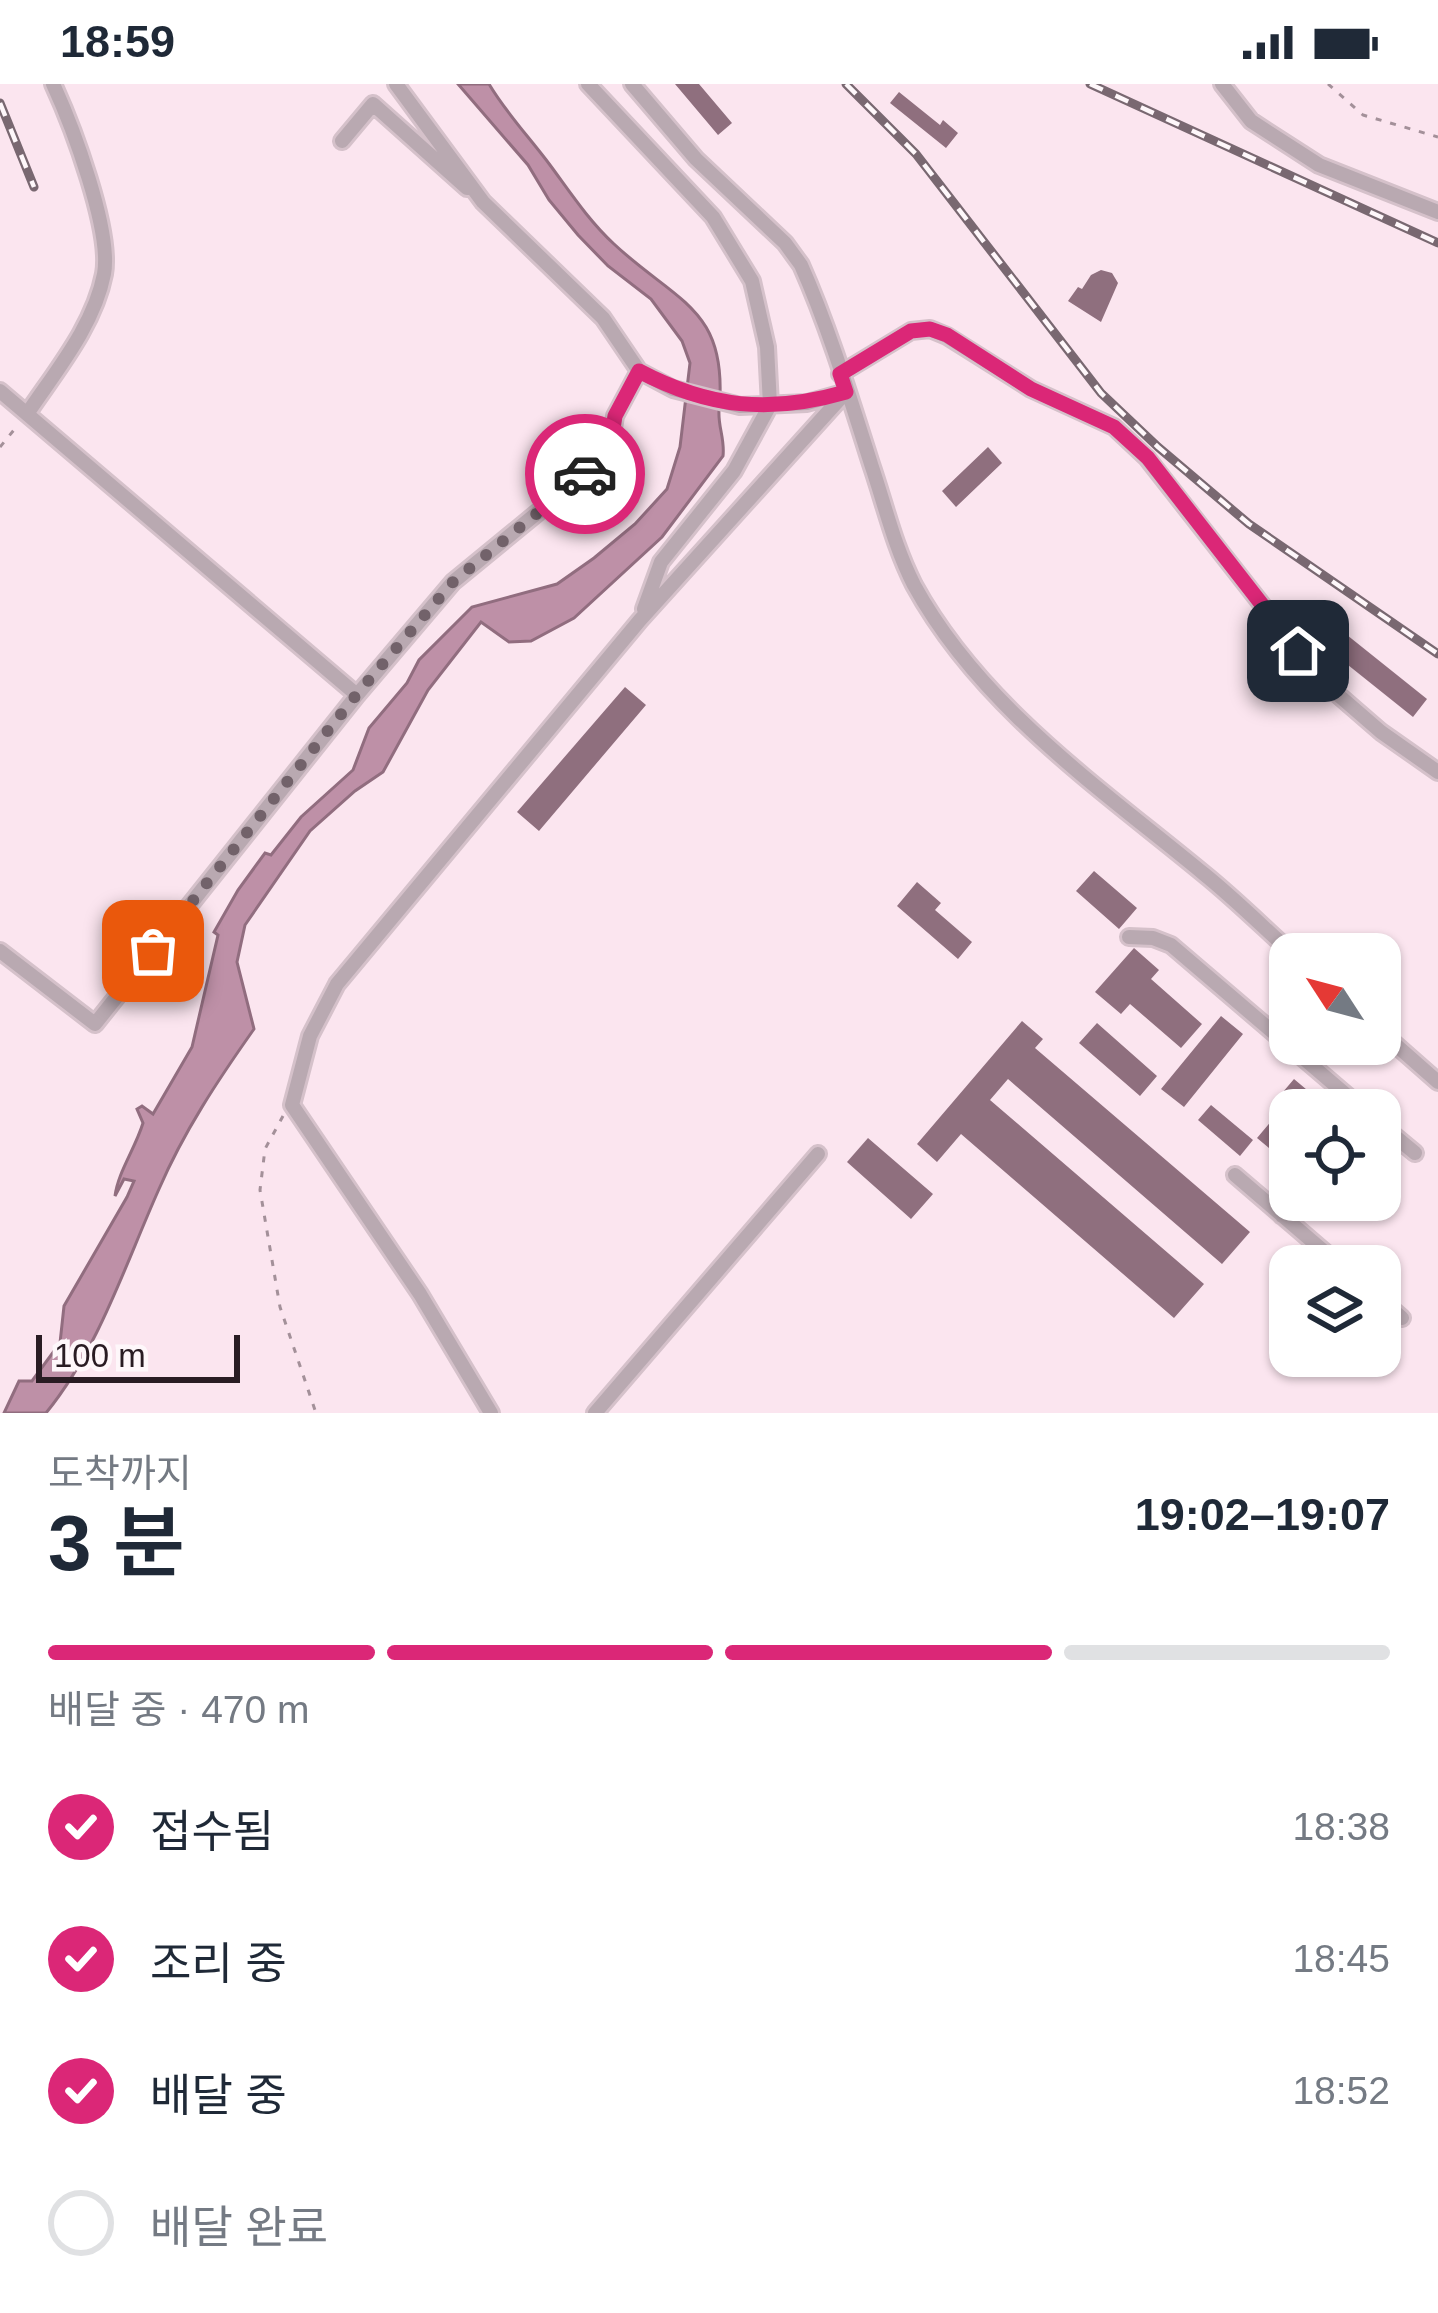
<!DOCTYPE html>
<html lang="ko">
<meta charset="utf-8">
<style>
body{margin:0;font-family:Arial,"Noto Sans KR",sans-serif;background:#f2f2f3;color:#1f2937;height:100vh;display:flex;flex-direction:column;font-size:45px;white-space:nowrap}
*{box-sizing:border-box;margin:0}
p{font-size:39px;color:#747a83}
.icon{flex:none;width:66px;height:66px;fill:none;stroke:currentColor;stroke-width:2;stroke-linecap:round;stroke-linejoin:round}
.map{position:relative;height:1329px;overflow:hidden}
.drawer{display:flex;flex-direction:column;background:#fff;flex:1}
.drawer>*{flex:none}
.needle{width:78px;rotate:306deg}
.tools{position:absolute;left:1269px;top:849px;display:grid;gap:24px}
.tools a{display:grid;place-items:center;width:132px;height:132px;border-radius:24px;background:#fff;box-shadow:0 3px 9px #0004;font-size:60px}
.scale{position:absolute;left:36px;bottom:30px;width:204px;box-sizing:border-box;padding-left:12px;border:6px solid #291c23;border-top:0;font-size:33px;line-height:42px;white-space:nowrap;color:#291c23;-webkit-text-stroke:9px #fef7fa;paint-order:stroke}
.pin{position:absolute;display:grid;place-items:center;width:102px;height:102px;color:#fff;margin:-51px;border-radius:24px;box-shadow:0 6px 18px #0006}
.courier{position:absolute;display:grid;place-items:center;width:120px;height:120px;margin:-60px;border:9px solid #db2777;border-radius:50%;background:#fff;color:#222;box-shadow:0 3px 15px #0007}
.head em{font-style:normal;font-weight:600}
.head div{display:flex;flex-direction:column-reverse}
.head{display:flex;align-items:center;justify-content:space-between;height:204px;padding:0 48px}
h1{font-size:78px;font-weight:600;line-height:90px}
.bar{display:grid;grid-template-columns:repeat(4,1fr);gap:18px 12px;align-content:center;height:144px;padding:0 48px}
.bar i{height:15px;border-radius:9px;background:#e0e1e3}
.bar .selected{background:#db2777}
.bar p{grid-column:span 4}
ol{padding:0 48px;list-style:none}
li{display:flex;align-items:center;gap:36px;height:132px}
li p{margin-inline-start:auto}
li .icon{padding:12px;border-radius:50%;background:#db2777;color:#fff;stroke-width:4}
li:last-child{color:#747a83}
li i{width:66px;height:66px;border:6px solid #e0e1e3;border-radius:50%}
.status{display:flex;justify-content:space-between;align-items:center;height:84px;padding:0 60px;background:#fff;direction:ltr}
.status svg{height:33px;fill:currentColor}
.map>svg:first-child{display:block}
.water{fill:#be90a7;stroke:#916d7f;stroke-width:3}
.building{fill:#8f6f7e}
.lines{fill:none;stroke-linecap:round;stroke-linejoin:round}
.minor-casing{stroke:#d5c1ca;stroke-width:20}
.path{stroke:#a39099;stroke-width:3;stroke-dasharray:6 9;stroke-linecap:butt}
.minor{stroke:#b9a9b1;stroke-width:14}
.rail-casing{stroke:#796871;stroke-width:9}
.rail{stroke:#fef7fa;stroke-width:4.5;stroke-dasharray:14;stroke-linecap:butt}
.done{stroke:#72626a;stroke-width:12;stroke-dasharray:0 21.6}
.route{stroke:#db2777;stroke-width:15}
</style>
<div class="status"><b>18:59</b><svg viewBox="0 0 49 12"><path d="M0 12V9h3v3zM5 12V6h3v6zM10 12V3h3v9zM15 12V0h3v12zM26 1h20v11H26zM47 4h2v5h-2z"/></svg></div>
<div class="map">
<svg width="1438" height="1329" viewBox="0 0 1438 1329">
<rect width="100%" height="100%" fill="#fbe5ef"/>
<!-- water -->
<path class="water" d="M 458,0 L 489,0 C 506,29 530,54 550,81 C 570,108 589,137 614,160 C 677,219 729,224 719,327 C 718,343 725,355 723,372 L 662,453 L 574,534 L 531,557 L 509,558 L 481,538 L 428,606 L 383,688 L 355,707 L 310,747 L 245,841 L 237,878 L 254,945 C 218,996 184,1047 159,1105 C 125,1181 99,1264 46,1329 L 4,1329 L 19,1297 L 32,1297 L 60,1259 L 64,1222 L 127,1113 L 134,1097 L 124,1095 L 115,1112 C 118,1088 135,1065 143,1039 L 137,1025 L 142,1022 L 153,1030 L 192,963 L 218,851 L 214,848 L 238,806 L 265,769 L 271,771 L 301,733 L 353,686 L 369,644 L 407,599 L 419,576 L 472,523 L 557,500 L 594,474 L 635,440 L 667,405 L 680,363 L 690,279 L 682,257 L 651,215 L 608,182 L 578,151 L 549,116 L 528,81 Z"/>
<!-- building -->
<path class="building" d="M 675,0 L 699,0 L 732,39 L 718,51 Z
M 899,8 L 940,41 L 943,36 L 958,49 L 946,64 L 890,19 Z
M 1101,186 L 1112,189 L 1118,199 L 1101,238 L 1068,217 L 1078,203 L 1082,205 L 1091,191 Z
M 988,363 L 1002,379 L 956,423 L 942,407 Z
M 1347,551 L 1427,615 L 1413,633 L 1333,569 Z
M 625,603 L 646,621 L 539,747 L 517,728 Z
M 1094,787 L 1137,824 L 1119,845 L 1076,807 Z
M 917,798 L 941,819 L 935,826 L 972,858 L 958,875 L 897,822 Z
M 1134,864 L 1159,886 L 1151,895 L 1202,940 L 1181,964 L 1130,920 L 1121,930 L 1095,908 Z
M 1221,932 L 1243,950 L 1184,1023 L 1161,1005 Z
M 1022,937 L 1043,955 L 1035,964 L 1250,1148 L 1222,1180 L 1008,995 L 990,1016 L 1204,1200 L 1174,1234 L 961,1050 L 937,1078 L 917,1060 Z
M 1097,939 L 1157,992 L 1140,1012 L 1079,959 Z
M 1294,995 L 1326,1022 L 1323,1026 L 1290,1026 L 1290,1065 L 1282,1075 L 1257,1054 L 1285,1021 L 1277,1015 Z
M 1211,1021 L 1253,1056 L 1240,1072 L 1198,1036 Z
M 868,1054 L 933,1110 L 911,1135 L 847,1078 Z"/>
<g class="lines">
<!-- minor casing -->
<g class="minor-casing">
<path id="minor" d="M 396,0 L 483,118 L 603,234 L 639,287 L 673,305 L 740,322 L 807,319 L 846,308
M 588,0 L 713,133 L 752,197 L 767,263 L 770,321 L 734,387 L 661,478 L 644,525
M 632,0 L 696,75 L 785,159 L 801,181 C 829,244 850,314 871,380 C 885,421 894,462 914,501 C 980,622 1100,704 1204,790 C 1235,815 1263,843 1293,870
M 1222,0 L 1251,37 L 1319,81 L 1438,128
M 342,57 L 373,20 L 467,104
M 840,290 L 911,247 L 930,245 L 947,252 L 1031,305 L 1114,343 L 1147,374 L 1321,596 L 1381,648 L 1438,688
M 0,307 L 357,611
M 27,330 C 55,288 94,242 104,190 C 112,147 72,41 53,0
M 1129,853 L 1153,854 L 1171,861 L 1364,1026
M 0,867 L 95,940 L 357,611 L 453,498 L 609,370 L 615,332 L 639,287
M 1380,947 L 1438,998
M 1380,1040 L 1415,1069
M 1235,1091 L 1341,1182
M 1282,1132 L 1296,1116
M 1380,1215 L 1402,1234
M 491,1329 L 420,1210 L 292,1021 L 310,952 L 337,900 L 640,536 L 846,308
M 595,1329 L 818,1070"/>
</g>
<!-- path -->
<path class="path" d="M 1328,0 L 1363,31 L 1438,53
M 0,363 L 18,341
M 283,1032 L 265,1065 L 260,1106 L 280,1223 L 316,1329"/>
<!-- minor -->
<use href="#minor" class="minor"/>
<!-- rail casing -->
<g class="rail-casing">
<path id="rail" d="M 846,0 L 916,70 L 1101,309 L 1158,363 L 1249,440 L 1438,570
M 1090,0 L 1438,159
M 0,19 L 34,103"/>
</g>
<!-- rail -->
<use href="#rail" class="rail"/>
</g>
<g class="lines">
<!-- done -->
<path class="done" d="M 153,867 L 357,610 L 453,498 L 585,390"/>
<!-- route -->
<path class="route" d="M 585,390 L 609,370 L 615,332 L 639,287 C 709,324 770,330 846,308 L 840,290 L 911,247 L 930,245 L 947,251 L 1031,305 L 1114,343 L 1148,374 L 1298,567"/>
</g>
</svg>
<div class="tools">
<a><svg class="needle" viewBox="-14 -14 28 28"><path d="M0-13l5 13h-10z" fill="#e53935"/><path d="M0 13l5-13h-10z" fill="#747a83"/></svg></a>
<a><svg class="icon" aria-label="locate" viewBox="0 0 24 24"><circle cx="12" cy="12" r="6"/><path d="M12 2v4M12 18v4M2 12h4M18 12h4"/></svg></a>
<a><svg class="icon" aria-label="layers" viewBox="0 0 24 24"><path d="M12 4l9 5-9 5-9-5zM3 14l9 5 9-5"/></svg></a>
</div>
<div class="scale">100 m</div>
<div class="pin" style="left:153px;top:867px;background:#ea580c"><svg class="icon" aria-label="bag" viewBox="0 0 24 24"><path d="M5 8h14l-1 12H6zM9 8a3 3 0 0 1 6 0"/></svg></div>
<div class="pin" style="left:1298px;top:567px;background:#1f2937"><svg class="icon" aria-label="home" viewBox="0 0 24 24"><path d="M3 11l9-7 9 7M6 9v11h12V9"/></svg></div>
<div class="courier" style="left:585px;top:390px"><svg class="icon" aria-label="car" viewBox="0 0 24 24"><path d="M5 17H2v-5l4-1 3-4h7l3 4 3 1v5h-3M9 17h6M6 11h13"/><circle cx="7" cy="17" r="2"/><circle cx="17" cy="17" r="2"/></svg></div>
</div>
<section class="drawer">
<div class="head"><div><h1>3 분</h1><p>도착까지</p></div><em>19:02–19:07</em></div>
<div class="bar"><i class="selected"></i><i class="selected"></i><i class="selected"></i><i></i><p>배달 중 · 470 m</p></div>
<ol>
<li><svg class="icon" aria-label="check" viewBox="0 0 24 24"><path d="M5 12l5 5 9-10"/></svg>접수됨<p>18:38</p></li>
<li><svg class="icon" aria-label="check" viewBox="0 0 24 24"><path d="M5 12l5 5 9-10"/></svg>조리 중<p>18:45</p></li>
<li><svg class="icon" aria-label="check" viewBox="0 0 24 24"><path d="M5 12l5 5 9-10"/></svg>배달 중<p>18:52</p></li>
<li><i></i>배달 완료</li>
</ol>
</section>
